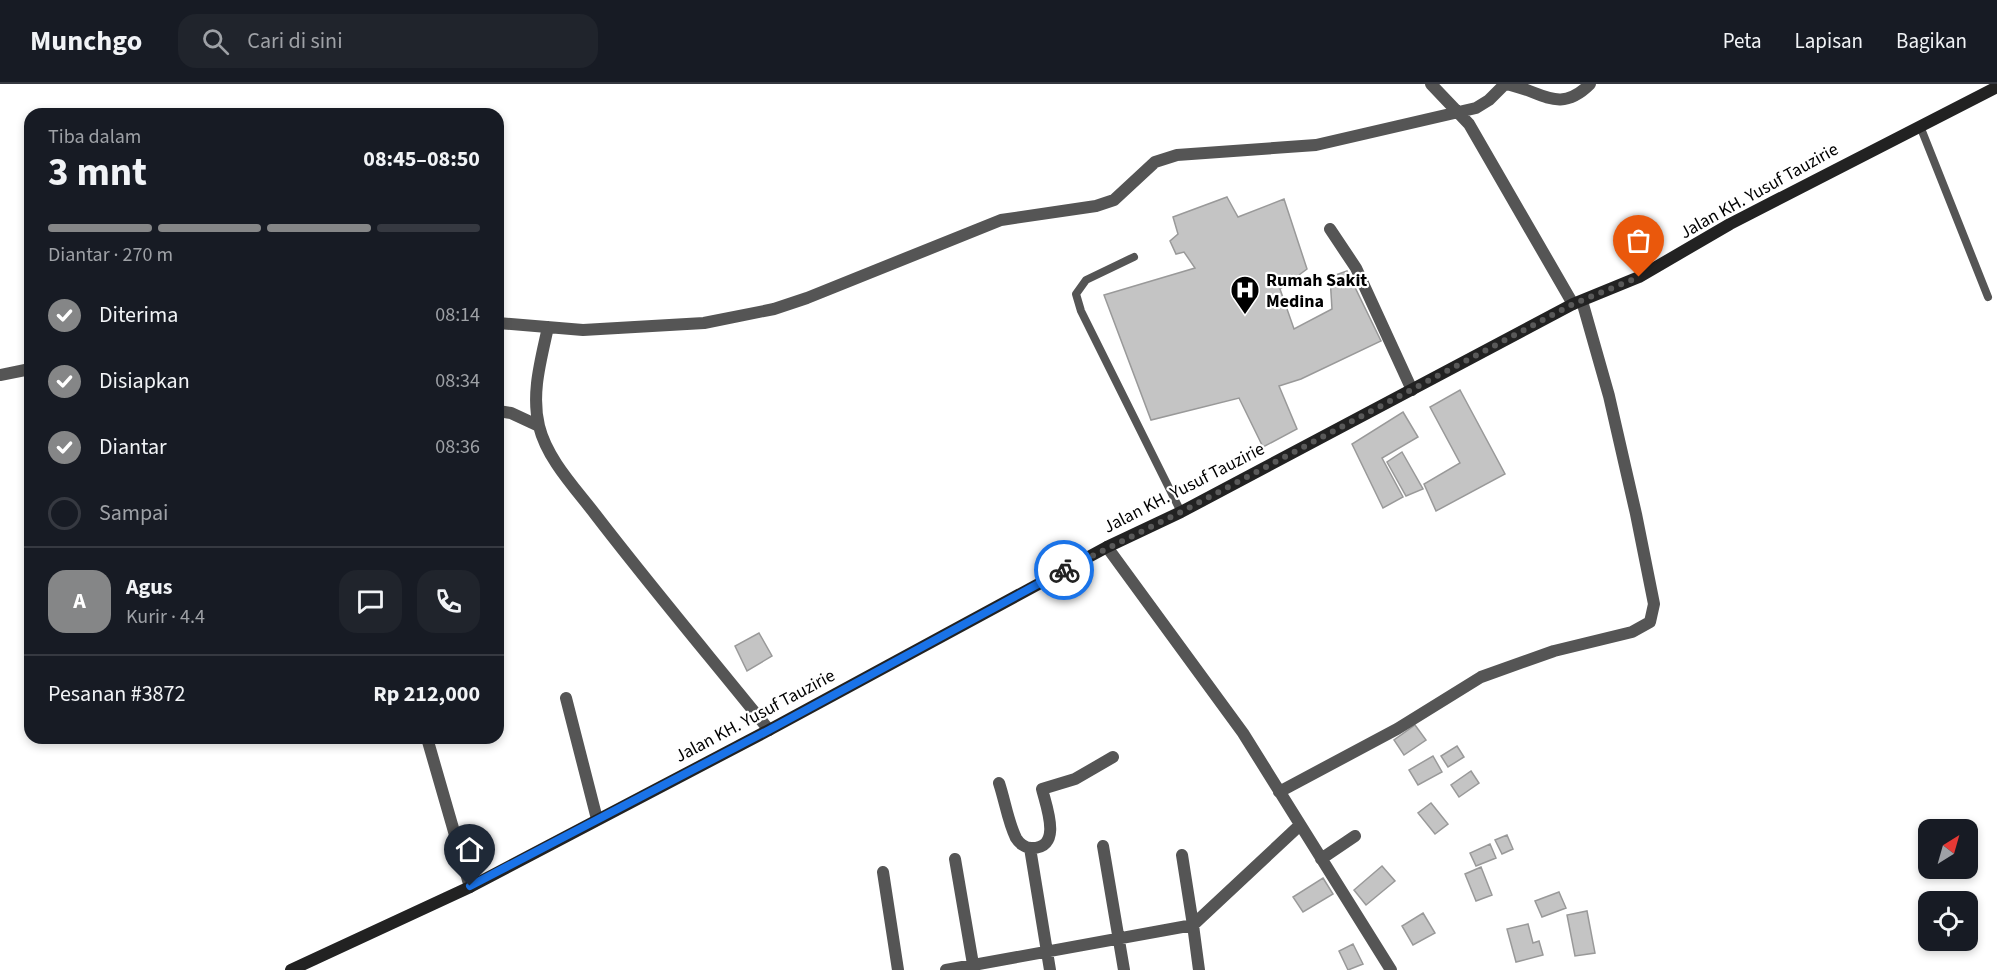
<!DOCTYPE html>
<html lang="id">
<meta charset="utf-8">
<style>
body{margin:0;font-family:"Source Sans 3",sans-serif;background:#20242c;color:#f1f3f6;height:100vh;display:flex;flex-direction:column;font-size:22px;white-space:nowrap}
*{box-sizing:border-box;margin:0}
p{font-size:20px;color:#9ea1a6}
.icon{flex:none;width:33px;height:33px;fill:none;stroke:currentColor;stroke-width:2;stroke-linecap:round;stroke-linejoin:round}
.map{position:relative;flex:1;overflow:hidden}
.drawer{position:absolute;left:24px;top:24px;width:480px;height:636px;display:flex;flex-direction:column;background:#171b24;border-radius:18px;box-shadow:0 3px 9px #0003}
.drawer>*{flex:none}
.needle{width:39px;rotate:37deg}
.fabs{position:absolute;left:1918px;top:735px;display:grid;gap:12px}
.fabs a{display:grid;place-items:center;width:60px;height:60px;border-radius:12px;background:#171b24;box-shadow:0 3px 9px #0003;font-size:30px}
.pin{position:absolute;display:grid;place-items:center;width:51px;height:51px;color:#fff;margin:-62px -26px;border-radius:50% 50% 50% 0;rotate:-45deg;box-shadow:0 0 6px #0007}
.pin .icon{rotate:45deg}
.courier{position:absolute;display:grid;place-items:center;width:60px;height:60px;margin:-30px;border:4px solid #1a73e8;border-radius:50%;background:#fff;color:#222;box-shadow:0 2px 8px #0007}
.overview em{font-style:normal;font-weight:700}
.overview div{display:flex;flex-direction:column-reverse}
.overview{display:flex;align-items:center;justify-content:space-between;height:102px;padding:0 24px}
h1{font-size:39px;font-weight:700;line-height:45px}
.bar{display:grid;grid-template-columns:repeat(4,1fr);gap:9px 6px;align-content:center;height:72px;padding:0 24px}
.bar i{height:8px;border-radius:4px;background:#363941}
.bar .selected{background:#858687}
.bar p{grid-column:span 4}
.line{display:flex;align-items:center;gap:15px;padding:0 24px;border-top:2px solid #363941}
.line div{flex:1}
.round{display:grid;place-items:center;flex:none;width:63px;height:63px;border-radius:18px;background:#20242c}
ol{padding:0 24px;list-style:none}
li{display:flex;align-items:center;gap:18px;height:66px}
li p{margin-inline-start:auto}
li .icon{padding:6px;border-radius:50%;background:#858687;color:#fff;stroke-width:4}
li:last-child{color:#9ea1a6}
li i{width:33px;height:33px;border:3px solid #363941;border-radius:50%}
header{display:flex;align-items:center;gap:36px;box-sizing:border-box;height:84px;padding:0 30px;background:#171b24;border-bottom:2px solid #363941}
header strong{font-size:28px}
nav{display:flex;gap:33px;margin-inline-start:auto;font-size:21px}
.search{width:420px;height:54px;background:#20242c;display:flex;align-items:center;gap:15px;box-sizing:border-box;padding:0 21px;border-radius:18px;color:#9ea1a6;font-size:22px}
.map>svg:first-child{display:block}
.building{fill:#c4c4c4;stroke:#999;stroke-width:1.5}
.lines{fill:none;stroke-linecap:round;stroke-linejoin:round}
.service{stroke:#555;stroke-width:8}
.minor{stroke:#555;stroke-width:12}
.secondary{stroke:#222;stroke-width:12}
.done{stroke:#595959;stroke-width:6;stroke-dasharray:0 10.8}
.route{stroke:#1a73e8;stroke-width:8}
.labels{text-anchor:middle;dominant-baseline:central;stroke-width:4.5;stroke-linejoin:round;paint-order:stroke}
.street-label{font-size:18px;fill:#000;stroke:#fff}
.poi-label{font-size:18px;font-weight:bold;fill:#000;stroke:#fff;text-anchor:start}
</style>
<header>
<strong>Munchgo</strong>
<div class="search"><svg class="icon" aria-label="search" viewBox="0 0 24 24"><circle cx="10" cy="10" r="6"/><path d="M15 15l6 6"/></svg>Cari di sini</div>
<nav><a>Peta</a><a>Lapisan</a><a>Bagikan</a></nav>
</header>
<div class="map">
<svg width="1997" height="886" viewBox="0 0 1997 886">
<rect width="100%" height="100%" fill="#fff"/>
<!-- building -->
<path class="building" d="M 1227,113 L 1238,133 L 1284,115 L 1307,185 L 1280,205 L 1294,245 L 1332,225 L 1330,193 L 1347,187 L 1381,257 L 1301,295 L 1279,302 L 1297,345 L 1263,363 L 1239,314 L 1151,336 L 1104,211 L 1195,184 L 1184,168 L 1176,170 L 1170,157 L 1178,150 L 1173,133 Z
M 1460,306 L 1505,390 L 1436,427 L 1424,400 L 1460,379 L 1430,323 Z
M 1403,328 L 1418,353 L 1382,374 L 1403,413 L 1383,424 L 1352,360 Z
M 1402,368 L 1423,405 L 1406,412 L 1387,378 Z
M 759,549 L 772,572 L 747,587 L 735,562 Z
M 1415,641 L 1426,656 L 1404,671 L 1394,656 Z
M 1457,662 L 1464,673 L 1448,683 L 1441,672 Z
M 1433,672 L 1442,688 L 1418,701 L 1409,686 Z
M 1471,687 L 1479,699 L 1459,713 L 1451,701 Z
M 1431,719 L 1448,740 L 1435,750 L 1418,729 Z
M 1507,751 L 1513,765 L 1502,770 L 1495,756 Z
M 1490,760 L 1496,774 L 1476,782 L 1470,769 Z
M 1382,782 L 1395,797 L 1366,821 L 1354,806 Z
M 1481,783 L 1492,811 L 1476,817 L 1465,790 Z
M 1323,794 L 1333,810 L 1303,828 L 1293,813 Z
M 1559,808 L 1566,824 L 1542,833 L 1535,817 Z
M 1587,827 L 1595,869 L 1575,872 L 1567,831 Z
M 1423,829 L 1435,849 L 1413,861 L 1402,842 Z
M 1528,840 L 1533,859 L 1539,857 L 1543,871 L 1516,878 L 1507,845 Z
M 1353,860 L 1363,880 L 1348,886 L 1339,867 Z"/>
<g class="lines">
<!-- service -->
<path class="service" d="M 1920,42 L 1988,213
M 1134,173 L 1086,196 L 1076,210 L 1081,227 L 1181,428"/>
<!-- minor -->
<path class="minor" d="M 1431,0 L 1469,40 L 1573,220
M 1330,145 L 1356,184 L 1412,306
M 498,239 L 583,246 L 704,239 L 774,225 L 807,214 L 1001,136 L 1096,122 L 1114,116 L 1155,78 L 1177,71 L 1316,61 L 1476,24 L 1489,16 L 1505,0 C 1540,5 1558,32 1590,0
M 548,243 C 541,276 531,309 539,342 C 547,375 575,404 595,430 C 651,503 711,574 769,646
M 0,291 L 30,285
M 498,327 L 511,329 L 539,342
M 1107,463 L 1243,649 L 1391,886
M 566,614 L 597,735
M 427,654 L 470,803
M 999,699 C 1005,717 1008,738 1016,754 C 1019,759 1025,764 1032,764 C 1063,764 1046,722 1042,705 L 1075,695 L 1113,673
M 1279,708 L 1397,645 L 1481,593 L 1554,567 L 1632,548 L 1650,538 L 1654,520 L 1636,430 L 1609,312 L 1582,217
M 1103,762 L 1124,886
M 1030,764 L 1050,886
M 1182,771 L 1193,841 L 1300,741
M 955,775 L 974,886
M 1321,775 L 1355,752
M 883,788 L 898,886
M 946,886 L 1193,841 L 1199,886"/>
<!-- secondary -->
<path class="secondary" d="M 291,886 L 470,803 L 769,646 L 1107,463 L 1181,428 L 1573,220 L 1639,193 L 1730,140 L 1997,3"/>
</g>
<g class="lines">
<!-- done -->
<path class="done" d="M 1064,486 L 1181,428 L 1573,220 L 1639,193"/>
<!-- route -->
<path class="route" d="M 470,802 L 769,646 L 1064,486"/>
</g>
<!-- icons -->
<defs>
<g id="hospital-pin" transform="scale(1.5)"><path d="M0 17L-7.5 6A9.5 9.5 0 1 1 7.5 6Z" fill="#000" stroke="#fff"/><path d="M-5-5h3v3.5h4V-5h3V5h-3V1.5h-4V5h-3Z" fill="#fff"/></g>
</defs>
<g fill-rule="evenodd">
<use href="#hospital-pin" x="1245" y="206"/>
</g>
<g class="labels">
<!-- street labels -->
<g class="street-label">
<text transform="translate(1759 107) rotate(-29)">Jalan KH. Yusuf Tauzirie</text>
<text transform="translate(1184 404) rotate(-27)">Jalan KH. Yusuf Tauzirie</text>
<text transform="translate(755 632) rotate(-28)">Jalan KH. Yusuf Tauzirie</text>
</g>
<!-- poi labels -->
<g class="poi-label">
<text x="1266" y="196">Rumah Sakit<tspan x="1266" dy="21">Medina</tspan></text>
</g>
</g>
</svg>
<div class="fabs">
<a><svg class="needle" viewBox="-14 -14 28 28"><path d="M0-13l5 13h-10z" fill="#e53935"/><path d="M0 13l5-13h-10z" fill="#9ea1a6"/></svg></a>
<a><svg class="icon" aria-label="locate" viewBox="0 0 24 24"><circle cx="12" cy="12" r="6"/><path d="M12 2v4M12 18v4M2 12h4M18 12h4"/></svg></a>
</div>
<div class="pin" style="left:1639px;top:193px;background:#ea580c"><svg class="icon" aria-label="bag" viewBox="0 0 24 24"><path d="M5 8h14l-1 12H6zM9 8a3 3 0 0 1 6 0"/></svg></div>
<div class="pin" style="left:470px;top:802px;background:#1f2937"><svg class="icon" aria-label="home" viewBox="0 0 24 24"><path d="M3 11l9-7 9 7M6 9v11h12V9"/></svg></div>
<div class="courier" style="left:1064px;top:486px"><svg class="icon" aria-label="bike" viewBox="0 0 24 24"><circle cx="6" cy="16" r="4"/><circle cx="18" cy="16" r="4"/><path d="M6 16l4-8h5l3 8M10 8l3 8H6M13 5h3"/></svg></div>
<section class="drawer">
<div class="overview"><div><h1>3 mnt</h1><p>Tiba dalam</p></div><em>08:45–08:50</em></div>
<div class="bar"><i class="selected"></i><i class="selected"></i><i class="selected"></i><i></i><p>Diantar · 270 m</p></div>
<ol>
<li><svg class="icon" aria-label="check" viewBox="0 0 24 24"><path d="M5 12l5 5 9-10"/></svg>Diterima<p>08:14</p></li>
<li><svg class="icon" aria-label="check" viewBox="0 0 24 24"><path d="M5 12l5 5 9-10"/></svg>Disiapkan<p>08:34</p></li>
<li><svg class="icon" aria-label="check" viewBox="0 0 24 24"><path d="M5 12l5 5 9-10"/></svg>Diantar<p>08:36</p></li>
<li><i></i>Sampai</li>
</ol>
<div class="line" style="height:108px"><b class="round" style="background:#858687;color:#fff">A</b><div><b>Agus</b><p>Kurir · 4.4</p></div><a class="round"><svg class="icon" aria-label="chat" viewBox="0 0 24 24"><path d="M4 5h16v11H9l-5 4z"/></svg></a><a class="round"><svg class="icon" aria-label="phone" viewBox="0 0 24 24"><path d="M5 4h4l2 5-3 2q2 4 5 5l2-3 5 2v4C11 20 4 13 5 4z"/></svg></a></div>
<div class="line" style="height:78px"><div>Pesanan #3872</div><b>Rp 212,000</b></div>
</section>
</div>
